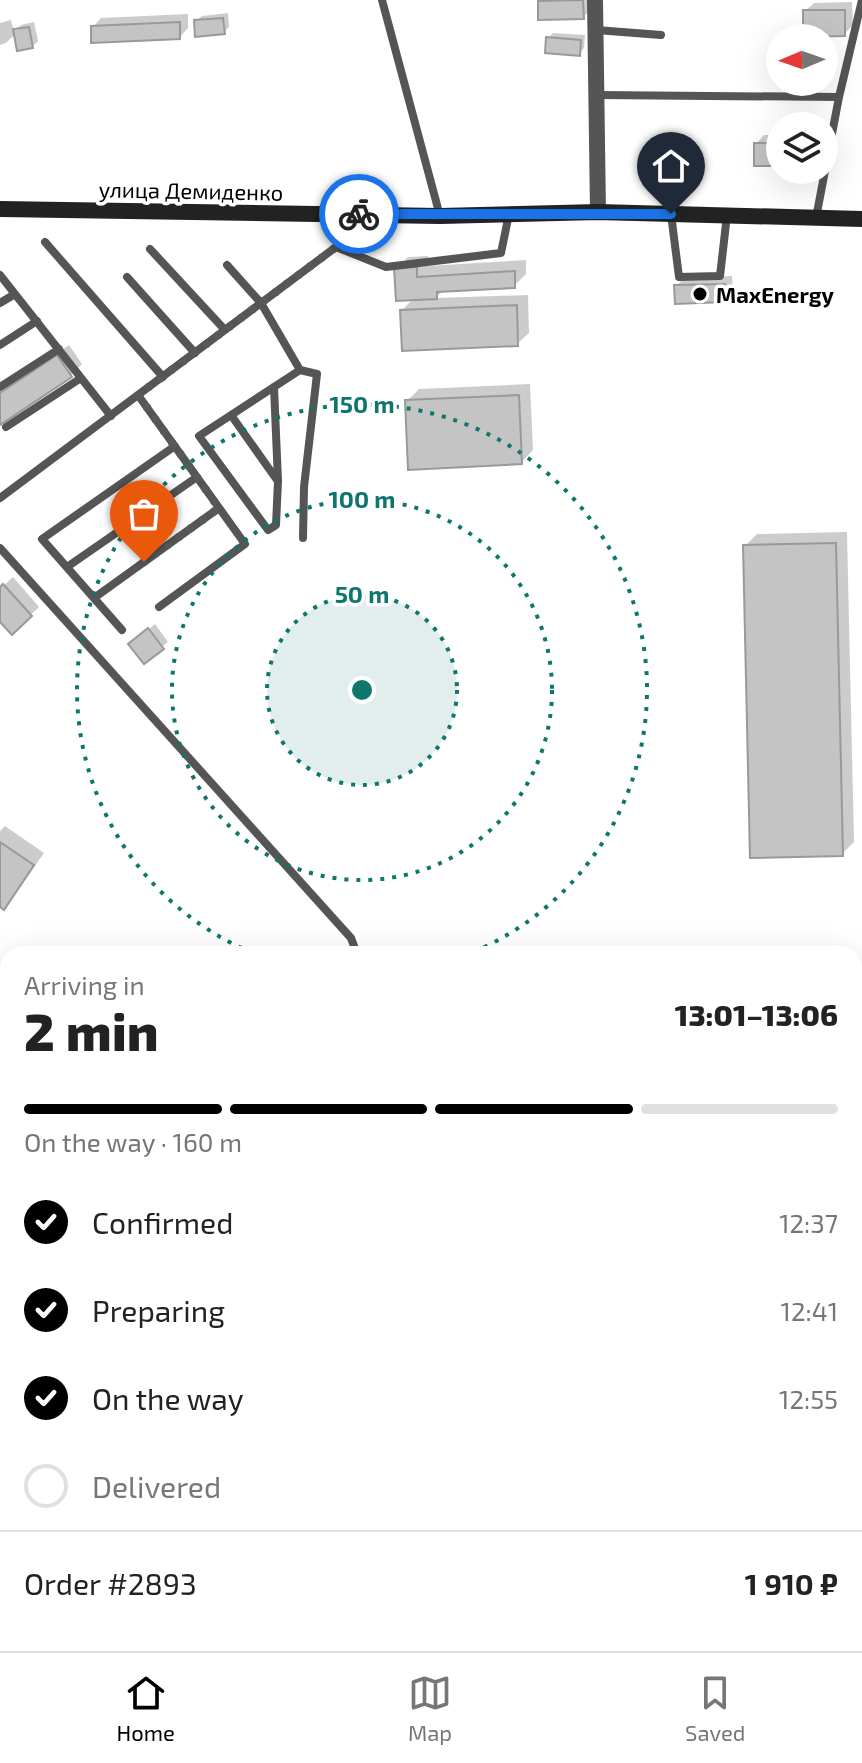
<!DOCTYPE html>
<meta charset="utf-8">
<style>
body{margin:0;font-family:"Exo 2",sans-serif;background:#f2f2f2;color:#222;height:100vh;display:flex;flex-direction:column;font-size:30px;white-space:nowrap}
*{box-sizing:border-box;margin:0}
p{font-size:26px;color:#767676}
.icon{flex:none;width:44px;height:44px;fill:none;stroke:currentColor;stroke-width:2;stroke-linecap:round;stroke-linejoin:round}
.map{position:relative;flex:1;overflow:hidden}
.panel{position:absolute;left:0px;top:946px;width:862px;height:706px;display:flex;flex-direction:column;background:#fff;border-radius:24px 24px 0 0;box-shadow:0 8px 32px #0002}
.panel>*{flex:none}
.needle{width:52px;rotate:268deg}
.tools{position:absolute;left:766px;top:24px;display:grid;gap:16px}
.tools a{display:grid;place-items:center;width:72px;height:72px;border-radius:50%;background:#fff;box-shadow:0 8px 32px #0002;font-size:40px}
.pin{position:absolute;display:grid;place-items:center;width:68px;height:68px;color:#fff;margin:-82px -34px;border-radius:50% 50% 50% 0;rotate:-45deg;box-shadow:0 0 8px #0007}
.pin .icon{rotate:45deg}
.courier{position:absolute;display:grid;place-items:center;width:80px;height:80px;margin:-40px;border:6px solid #1a73e8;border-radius:50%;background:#fff;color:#222;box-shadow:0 2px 10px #0007}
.headline em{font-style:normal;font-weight:800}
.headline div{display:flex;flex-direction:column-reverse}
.headline{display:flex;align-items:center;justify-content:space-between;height:136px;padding:0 24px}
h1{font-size:52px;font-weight:800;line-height:60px}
.bar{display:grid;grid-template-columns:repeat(4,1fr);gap:12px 8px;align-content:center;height:96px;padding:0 24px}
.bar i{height:10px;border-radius:6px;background:#e0e0e0}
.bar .current{background:#000}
.bar p{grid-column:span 4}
.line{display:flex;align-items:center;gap:20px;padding:0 24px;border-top:2px solid #e0e0e0}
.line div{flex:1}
ol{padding:0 24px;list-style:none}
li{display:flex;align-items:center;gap:24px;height:88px}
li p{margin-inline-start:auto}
li .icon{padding:8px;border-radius:50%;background:#000;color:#fff;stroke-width:4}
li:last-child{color:#767676}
li i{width:44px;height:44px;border:4px solid #e0e0e0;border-radius:50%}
.tab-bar{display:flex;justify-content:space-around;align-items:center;height:112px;border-top:2px solid #e0e0e0;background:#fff;font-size:22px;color:#767676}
.tab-bar a{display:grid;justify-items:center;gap:4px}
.tab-bar .current{color:#000}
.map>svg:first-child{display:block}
.green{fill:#dcdcdc}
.shadow{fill:#0003}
.building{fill:#c4c4c4;stroke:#999;stroke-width:2}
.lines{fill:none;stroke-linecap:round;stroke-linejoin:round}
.service{stroke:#555;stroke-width:8}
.minor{stroke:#555;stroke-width:16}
.secondary{stroke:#222;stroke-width:16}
.done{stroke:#595959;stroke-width:8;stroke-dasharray:0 14.4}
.route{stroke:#1a73e8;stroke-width:10}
.ring{fill:none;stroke:#0f766e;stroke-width:4;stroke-dasharray:4 8}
.poi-dot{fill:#000;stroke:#fff;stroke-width:3}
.labels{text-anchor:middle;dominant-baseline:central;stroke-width:7;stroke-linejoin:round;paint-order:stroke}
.street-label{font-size:22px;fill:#000;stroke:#fff}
.poi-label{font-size:22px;font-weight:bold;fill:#000;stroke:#fff;text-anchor:start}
.centre{fill:#0f766e;stroke:#fff;stroke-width:4}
.ring-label{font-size:24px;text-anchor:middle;font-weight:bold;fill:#0f766e;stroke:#fff;stroke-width:7;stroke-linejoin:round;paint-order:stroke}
</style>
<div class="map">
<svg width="862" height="1651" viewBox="0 0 862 1651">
<rect width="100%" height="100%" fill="#fff"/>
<!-- green -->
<path class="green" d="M 854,1436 L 862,1437 L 862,1651 L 220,1651 L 221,1644 L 854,1644 Z"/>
<!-- shadow -->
<path class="shadow" d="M 542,0 L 592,0 L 592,8 L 583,17 L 540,2 Z
M 852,2 L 853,25 L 844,34 L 805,11 L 814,3 Z
M 228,13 L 229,27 L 224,32 L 196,21 L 202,16 Z
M 188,14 L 188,28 L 180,37 L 93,27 L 101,18 Z
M 11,20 L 14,32 L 21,25 L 34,22 L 38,41 L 32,47 L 16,33 L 6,43 L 0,45 L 0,23 Z
M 553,33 L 585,35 L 584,48 L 579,54 L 548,38 Z
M 764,135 L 780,135 L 780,164 L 756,144 Z
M 428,256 L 428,266 L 526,260 L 526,274 L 514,286 L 444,289 L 436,298 L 528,295 L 529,333 L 517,344 L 402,310 L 414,298 L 396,269 L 408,257 Z
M 732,276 L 733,292 L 724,300 L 676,286 L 685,278 Z
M 69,345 L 82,364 L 70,376 L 0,422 L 0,391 Z
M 530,384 L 533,450 L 522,462 L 407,401 L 419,389 Z
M 847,532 L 854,842 L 842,854 L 745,546 L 757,534 Z
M 13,577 L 39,607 L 12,632 L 0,619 L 0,589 Z
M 155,624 L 168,642 L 144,661 L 136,639 Z
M 5,826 L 44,853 L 15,895 L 3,907 L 0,905 L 0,831 Z
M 0,999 L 8,1003 L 8,1035 L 3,1040 L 0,1038 Z
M 854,1249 L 862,1249 L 862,1347 L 854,1348 Z"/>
<!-- building -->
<path class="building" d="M 583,0 L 584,19 L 538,20 L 538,1 Z
M 803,10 L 845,10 L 845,36 L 803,37 Z
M 223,18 L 225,34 L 195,37 L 194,20 Z
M 180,22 L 180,39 L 91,43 L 91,26 Z
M 29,27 L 33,48 L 17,51 L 13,29 Z
M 546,37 L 581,40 L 580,56 L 545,53 Z
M 754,143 L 780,143 L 780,166 L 754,166 Z
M 417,267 L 417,277 L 515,271 L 515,288 L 437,292 L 437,299 L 396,301 L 394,268 Z
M 725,284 L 725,302 L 675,304 L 674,285 Z
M 517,305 L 518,346 L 402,351 L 400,310 Z
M 57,355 L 72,377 L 0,425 L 0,393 Z
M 519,395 L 522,464 L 408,470 L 405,400 Z
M 836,543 L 843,856 L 750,858 L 743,545 Z
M 3,584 L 32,616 L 12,635 L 0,622 L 0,587 Z
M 148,628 L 164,649 L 144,664 L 128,644 Z
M 0,842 L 34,865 L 4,910 L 0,907 Z
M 8,1006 L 8,1033 L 3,1042 L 0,1041 L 0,1011 L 4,1013 Z
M 854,1259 L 862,1259 L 862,1349 L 854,1350 Z"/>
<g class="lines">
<!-- service -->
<path class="service" d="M 382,0 L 440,216
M 596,30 L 661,35
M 597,95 L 839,97
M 671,214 L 679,277 L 720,276 L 727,215
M 816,218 L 839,97 L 862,0
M 45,242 L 163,377
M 336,247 L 386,267 L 501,253 L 509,214
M 150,249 L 225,330
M 227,265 L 261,303 L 300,370 L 199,436 L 268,530 L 276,525 L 278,481 L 274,387
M 0,275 L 111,416
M 127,277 L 195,353
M 0,303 L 15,294
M 0,345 L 37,321
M 300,370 L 317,374 L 304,487 L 303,538
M 0,387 L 59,349
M 138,395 L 245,544 L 159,607
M 231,415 L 277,480
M 6,427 L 81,378
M 0,498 L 336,247 L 354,215
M 0,548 L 351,938 L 357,954
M 67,567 L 197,477
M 94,598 L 219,508
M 122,630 L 42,539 L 175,446
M 0,1202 L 8,1205
M 610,1644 L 649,1651
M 246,1651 L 246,1644
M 703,1651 L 705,1644
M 808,1651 L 809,1644"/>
<!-- minor -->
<path class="minor" d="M 595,0 L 598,212"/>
<!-- secondary -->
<path class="secondary" d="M 0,209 L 440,216 L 598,212 L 862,219"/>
</g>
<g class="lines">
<!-- done -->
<path class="done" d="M 144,562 L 219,508 L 138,395 L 336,247 L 354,214 L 359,214"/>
<!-- route -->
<path class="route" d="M 359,214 L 671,214"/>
</g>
<!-- distance rings -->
<circle cx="362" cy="690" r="95" fill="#0f766e" fill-opacity=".12"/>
<g class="ring">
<circle cx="362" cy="690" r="95"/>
<circle cx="362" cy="690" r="190"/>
<path d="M253 953A285 285 0 1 1 471 953"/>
</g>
<!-- markers -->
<circle class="poi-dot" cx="700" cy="294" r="8"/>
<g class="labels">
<!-- street labels -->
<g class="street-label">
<text transform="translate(191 190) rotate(1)">улица Демиденко</text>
</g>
<!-- poi labels -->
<g class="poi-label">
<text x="716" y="294">MaxEnergy</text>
</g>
</g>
<circle cx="362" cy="690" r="12" class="centre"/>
<g class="ring-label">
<text x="362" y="413">150 m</text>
<text x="362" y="508">100 m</text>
<text x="362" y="603">50 m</text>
</g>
</svg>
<div class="tools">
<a><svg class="needle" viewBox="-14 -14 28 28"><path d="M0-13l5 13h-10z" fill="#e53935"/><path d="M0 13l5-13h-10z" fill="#767676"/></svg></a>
<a><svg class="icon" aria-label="layers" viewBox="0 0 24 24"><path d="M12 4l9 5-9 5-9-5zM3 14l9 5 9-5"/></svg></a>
</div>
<div class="pin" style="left:144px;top:562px;background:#ea580c"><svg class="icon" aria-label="bag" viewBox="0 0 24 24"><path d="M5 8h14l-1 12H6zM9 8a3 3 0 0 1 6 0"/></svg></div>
<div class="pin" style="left:671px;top:214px;background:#1f2937"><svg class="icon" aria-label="home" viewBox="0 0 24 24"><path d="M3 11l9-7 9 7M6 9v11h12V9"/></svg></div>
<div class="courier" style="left:359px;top:214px"><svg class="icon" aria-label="bike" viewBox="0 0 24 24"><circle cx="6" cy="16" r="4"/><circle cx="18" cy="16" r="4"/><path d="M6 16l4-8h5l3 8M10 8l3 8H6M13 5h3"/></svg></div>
<section class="panel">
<div class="headline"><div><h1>2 min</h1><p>Arriving in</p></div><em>13:01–13:06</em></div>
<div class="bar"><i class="current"></i><i class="current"></i><i class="current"></i><i></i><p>On the way · 160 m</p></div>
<ol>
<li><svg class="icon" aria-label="check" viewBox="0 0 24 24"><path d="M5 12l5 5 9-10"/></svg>Confirmed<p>12:37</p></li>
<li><svg class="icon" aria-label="check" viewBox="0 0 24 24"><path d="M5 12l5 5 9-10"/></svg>Preparing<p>12:41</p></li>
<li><svg class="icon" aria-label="check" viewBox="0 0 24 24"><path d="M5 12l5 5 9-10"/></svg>On the way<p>12:55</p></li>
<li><i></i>Delivered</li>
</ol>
<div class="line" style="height:104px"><div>Order #2893</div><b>1 910 ₽</b></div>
</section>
</div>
<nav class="tab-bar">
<a class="current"><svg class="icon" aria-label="home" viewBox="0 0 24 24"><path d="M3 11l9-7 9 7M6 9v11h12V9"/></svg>Home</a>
<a><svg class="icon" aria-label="map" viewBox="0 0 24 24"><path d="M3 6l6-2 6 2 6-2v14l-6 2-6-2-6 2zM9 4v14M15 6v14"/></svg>Map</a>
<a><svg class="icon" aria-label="saved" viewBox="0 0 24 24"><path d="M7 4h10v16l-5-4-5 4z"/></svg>Saved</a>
</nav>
